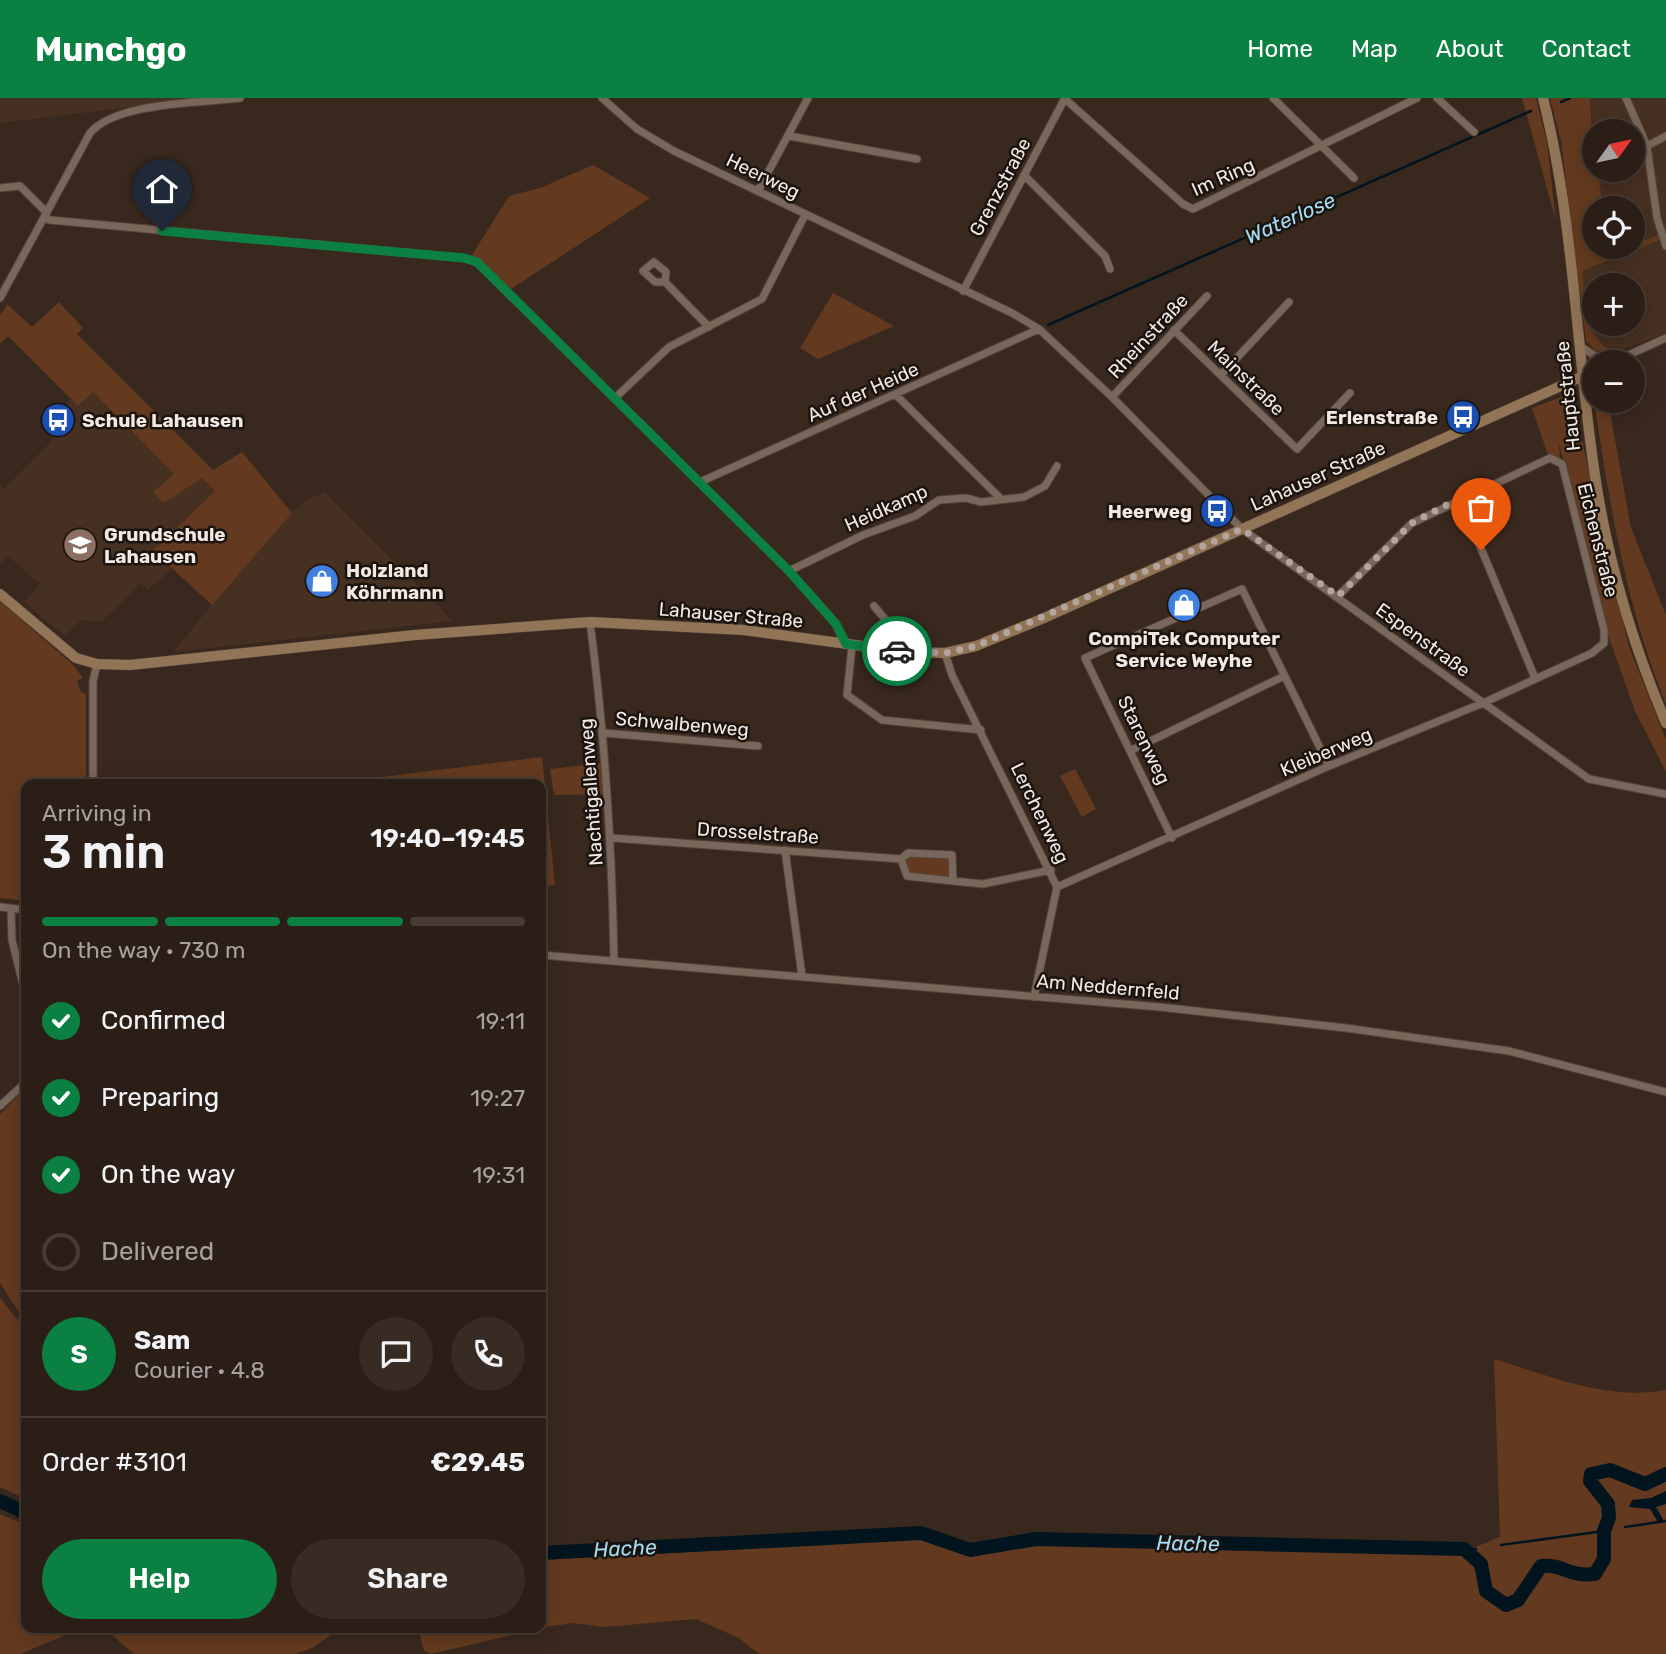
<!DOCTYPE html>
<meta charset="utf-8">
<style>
body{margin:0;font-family:Rubik,sans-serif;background:#372b23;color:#f1f3f6;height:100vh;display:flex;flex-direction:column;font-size:26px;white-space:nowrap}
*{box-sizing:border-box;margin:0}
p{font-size:23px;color:#a6a2a1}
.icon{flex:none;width:38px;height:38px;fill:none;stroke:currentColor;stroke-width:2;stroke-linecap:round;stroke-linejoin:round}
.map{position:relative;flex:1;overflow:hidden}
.panel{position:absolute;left:21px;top:681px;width:525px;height:854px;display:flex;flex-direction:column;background:#2b1e16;border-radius:14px;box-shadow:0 4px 18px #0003,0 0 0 2px #473c35}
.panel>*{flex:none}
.needle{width:46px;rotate:57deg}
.fabs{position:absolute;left:1582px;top:21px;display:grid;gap:14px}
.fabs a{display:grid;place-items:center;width:63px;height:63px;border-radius:50%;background:#2b1e16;box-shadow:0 4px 18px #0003,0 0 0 2px #473c35;font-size:35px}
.pin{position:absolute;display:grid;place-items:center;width:60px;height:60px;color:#fff;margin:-72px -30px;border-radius:50% 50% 50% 0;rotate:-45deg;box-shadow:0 0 7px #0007}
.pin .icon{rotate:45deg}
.courier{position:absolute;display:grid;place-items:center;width:70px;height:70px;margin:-35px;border:5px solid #0b8043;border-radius:50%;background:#fff;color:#222;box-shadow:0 2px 9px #0007}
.head em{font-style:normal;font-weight:600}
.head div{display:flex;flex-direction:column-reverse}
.head{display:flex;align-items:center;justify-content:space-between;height:119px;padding:0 21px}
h1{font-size:46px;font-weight:600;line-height:52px}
.bar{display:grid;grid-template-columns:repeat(4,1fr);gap:10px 7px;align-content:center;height:84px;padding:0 21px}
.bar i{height:9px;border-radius:5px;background:#473c35}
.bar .on{background:#0b8043}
.bar p{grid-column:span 4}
.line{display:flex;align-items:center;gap:18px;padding:0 21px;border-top:2px solid #473c35}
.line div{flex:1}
.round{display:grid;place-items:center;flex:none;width:74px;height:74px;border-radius:37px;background:#372b23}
ol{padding:0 21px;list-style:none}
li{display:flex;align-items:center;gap:21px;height:77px}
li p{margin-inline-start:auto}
li .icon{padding:7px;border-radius:50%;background:#0b8043;color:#fff;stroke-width:4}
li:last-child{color:#a6a2a1}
li i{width:38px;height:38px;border:4px solid #473c35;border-radius:50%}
.primary-button{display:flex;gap:14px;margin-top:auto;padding:14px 21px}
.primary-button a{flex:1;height:80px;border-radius:42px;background:#0b8043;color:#fff;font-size:28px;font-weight:600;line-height:80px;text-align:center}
.primary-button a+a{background:#372b23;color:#f1f3f6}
header{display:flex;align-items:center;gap:42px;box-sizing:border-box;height:98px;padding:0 35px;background:#0b8043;color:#fff}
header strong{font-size:33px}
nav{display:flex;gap:38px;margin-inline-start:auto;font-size:24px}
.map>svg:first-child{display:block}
.built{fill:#463021;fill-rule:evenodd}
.green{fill:#633a1f}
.water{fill:#02151e}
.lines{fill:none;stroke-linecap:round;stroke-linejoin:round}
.stream{stroke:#02151e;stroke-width:2.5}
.river{stroke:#02151e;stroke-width:14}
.street-casing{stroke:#53453c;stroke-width:9}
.secondary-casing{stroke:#53453c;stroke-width:11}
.street{stroke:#7a675b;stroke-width:7}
.secondary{stroke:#927457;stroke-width:10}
.done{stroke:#b3a59d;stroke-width:7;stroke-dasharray:0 12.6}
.route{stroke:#0b8043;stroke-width:9}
.labels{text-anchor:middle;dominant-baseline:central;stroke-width:5;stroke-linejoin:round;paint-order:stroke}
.street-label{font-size:19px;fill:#f4e9e2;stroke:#1a130e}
.poi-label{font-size:19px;font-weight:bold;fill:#f4e9e2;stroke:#1a130e;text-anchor:start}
.water-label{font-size:21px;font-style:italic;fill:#a4dbf5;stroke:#1a130e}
</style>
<header>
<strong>Munchgo</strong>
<nav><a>Home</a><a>Map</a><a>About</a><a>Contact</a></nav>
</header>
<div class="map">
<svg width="1666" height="1556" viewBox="0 0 1666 1556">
<rect width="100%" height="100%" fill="#39281e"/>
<!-- built -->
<path class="built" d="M 0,0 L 204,0 L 0,25 Z
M 1590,0 L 1666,0 L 1666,235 L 1614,255 L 1593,238 L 1586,215 L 1583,173 L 1617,161 L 1614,149 L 1633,149 L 1633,110 L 1604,110 L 1597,72 L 1633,72 L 1633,33 L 1594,33 L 1594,43 ZM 1594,187 L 1633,187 L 1633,226 L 1594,226 Z
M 92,293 L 174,376 L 163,405 L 202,380 L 215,394 L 153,453 L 172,471 L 148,492 L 141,485 L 101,524 L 81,522 L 65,538 L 24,504 L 40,486 L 8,458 L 0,466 L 0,388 L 4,391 L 51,344 L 57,315 L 71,301 L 78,308 Z
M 325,394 L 453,523 L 173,554 L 250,460 L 292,415 L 306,402 Z"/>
<!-- green -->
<path class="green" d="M 1522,0 L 1536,0 L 1547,45 L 1556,123 Z
M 1550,0 L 1590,0 L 1594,72 L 1597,72 L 1604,110 L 1594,110 L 1594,149 L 1614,149 L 1615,154 L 1658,137 L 1660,142 L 1583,173 C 1585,205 1583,237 1614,255 L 1596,253 L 1586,243 L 1561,43 Z
M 593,67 L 650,100 L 511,191 L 472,157 L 509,98 L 540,90 Z
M 833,195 L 894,228 L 818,261 L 800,250 Z
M 59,204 L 83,230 L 77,236 L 213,372 L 242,354 L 292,415 L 212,507 L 153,453 L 215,393 L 202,380 L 164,405 L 153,394 L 174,376 L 93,294 L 78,308 L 8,238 L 0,246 L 0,218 L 7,206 L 32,229 Z
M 1594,293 L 1594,303 L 1608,303 L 1631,430 L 1666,517 L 1666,606 C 1625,507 1609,402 1593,296 Z
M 1564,298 L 1570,301 L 1576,313 L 1609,469 L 1629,549 L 1666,642 L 1666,674 L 1635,613 L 1607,534 L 1559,345 L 1560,360 L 1548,357 L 1532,310 Z
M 0,503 L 72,566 L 83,580 L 77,583 L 81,594 L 86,596 L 86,686 L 26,686 L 26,803 L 0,800 Z
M 542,659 L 555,787 L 541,789 L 541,686 L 367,686 L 366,681 Z
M 601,665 L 604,696 L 554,697 L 550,671 Z
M 1075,671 L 1096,711 L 1082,719 L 1060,678 Z
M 908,756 L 949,758 L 951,781 L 908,776 L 902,762 Z
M 26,990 L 26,1085 L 20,1090 L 26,1113 L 26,1225 L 0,1185 L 0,1016 Z
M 0,1200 L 26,1232 L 26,1401 L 0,1389 Z
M 1494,1261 C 1551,1278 1606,1303 1666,1292 L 1666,1556 L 759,1556 L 739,1540 L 696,1521 L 605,1529 L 573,1525 L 546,1529 L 431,1556 L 424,1553 L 418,1530 L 541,1530 L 541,1462 L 920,1441 L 968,1457 L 1037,1446 L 1429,1456 L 1463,1454 L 1500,1439 Z
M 0,1416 L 26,1427 L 26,1530 L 342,1530 L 312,1550 L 296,1556 L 134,1556 L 107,1533 L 76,1533 L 20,1556 L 0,1556 Z"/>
<!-- water -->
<path class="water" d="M 1666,1393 L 1666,1406 L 1656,1409 L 1664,1423 L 1658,1424 L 1650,1411 L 1629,1409 L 1632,1402 L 1651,1400 Z"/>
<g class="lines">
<!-- stream -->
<path class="stream" d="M 1561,4 L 1570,0
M 1048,227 L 1531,13
M 1625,1429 L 1666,1423
M 1501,1447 L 1604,1433
M 1464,1451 L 1476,1451"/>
<!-- river -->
<path class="river" d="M 0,1403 L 26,1415
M 541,1455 L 921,1435 L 970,1452 L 1036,1441 L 1464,1451 L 1481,1466 L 1486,1493 L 1506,1507 L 1518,1502 L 1541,1468 C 1564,1466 1568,1479 1595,1476 L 1604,1461 L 1604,1433 L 1609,1420 L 1608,1406 L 1590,1383 L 1591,1376 L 1610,1372 L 1645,1386 L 1666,1376"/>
<!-- street casing -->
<g class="street-casing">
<path id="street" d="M 602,0 L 637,31 L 674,53 L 1012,215 L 1039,231 L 1112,299 L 1242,431 L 1589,681 L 1666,696
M 1273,0 L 1354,80
M 1437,0 L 1474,34
M 1626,0 L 1647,48 L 1657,120 L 1666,148
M 1065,1 L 1183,106 L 1193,111 L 1417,0
M 789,38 L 917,61
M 1647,48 L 1666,38
M 1024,77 L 1105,158 L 1110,171
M 0,90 L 20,88 L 46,114
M 758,93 L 808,0
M 44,119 L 50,122 L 464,160 L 477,164 L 789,473 L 836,526 L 846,546
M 665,184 L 666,174 L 654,164 L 643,173 L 655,184 L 665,184 L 709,229
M 963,193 L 1065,0
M 0,200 L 90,35 C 116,4 200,5 240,0
M 1174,232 L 1297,351 L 1350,295
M 1580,248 L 1604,264
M 1613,264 L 1666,240
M 1221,277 L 1289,204
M 1583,278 L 1594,273
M 896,297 L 1001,401
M 616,299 L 669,249 L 762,201 L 805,117
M 1112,299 L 1207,198
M 700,384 L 1039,231
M 1460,400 L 1535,580
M 789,473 L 863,437 L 915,418 L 939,402 L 966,400 L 981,404 L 1024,399 L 1045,388 L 1057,368
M 874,508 L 905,545 L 907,554
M 590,524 C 605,638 612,748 614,863
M 852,548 L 847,597 L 882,622 L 981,632
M 945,555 L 952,577 L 1057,789 L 1034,899
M 604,635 L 758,648
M 1132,652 L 1284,578
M 93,686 L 93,583 L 97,566
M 612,740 L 901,761 L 908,755 L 952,757 L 953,783 L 907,778 L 901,761
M 1172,740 L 1085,560 L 1242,491 L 1329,668
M 785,752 L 802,878
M 953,783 L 983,786 L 1051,772
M 1057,789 L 1329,668 L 1483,605 L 1592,555 L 1604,545 L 1604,532 L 1562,366 L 1550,360 L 1412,425 L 1338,498
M 0,809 L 26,812
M 11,811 L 12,842 L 26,899
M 541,857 L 1160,909 L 1346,930 L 1509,953 L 1666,994
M 0,1008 L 26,984"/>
</g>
<!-- secondary casing -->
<g class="secondary-casing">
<path id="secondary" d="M 1543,0 C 1573,119 1576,243 1593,364 C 1605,454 1631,542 1666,625
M 0,496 L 76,560 L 97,566 L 130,567 L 415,537 L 590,524 L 744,532 L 907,554 L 945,555 L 976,548 L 1044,520 L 1583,278"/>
</g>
<!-- street -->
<use href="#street" class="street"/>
<!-- secondary -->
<use href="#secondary" class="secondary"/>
</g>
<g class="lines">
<!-- done -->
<path class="done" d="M 897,553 L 945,555 L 976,548 L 1242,431 L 1338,498 L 1412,425 L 1460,400 L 1481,452"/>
<!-- route -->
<path class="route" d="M 162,133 L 464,160 L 477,164 L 789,473 L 836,526 L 846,546 L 897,553"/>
</g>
<!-- icons -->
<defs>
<g id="bus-disc" transform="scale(1.75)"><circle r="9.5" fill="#1a4fb4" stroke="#1a130e"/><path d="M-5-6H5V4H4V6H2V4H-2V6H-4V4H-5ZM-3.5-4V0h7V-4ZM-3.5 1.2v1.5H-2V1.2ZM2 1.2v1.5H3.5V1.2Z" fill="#fff"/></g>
<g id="school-disc" transform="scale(1.75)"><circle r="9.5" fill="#8d6e63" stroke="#1a130e"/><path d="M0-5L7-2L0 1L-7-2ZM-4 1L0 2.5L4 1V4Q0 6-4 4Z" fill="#fff"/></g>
<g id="shop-disc" transform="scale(1.75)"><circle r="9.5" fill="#3f7fe0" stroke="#1a130e"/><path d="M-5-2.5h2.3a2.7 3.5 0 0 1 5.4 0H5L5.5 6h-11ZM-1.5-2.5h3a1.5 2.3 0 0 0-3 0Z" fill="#fff"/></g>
</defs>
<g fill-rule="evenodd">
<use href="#bus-disc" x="1463" y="319"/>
<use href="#bus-disc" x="58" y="322"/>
<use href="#bus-disc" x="1217" y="413"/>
<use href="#school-disc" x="80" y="447"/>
<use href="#shop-disc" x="322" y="483"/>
<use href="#shop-disc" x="1184" y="507"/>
</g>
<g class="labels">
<!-- street labels -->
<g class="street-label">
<text transform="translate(763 78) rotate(26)">Heerweg</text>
<text transform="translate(1223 79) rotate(-24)">Im Ring</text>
<text transform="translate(1000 89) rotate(-62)">Grenzstraße</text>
<text transform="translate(1148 238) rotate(-47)">Rheinstraße</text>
<text transform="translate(1246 280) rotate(44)">Mainstraße</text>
<text transform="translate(863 294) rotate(-24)">Auf der Heide</text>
<text transform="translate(1568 298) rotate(-96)">Hauptstraße</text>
<text transform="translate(1318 378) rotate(-24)">Lahauser Straße</text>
<text transform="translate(886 410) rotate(-24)">Heidkamp</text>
<text transform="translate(1598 442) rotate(76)">Eichenstraße</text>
<text transform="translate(731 517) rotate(5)">Lahauser Straße</text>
<text transform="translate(1423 542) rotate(36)">Espenstraße</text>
<text transform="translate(682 626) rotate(5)">Schwalbenweg</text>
<text transform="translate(1144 642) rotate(64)">Starenweg</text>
<text transform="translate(1326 654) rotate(-23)">Kleiberweg</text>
<text transform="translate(591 694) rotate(-94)">Nachtigallenweg</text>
<text transform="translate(1040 715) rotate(64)">Lerchenweg</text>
<text transform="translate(758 735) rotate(4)">Drosselstraße</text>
<text transform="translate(1108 889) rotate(5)">Am Neddernfeld</text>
</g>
<!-- poi labels -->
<g class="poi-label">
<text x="1438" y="319" text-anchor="end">Erlenstraße</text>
<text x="82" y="322">Schule Lahausen</text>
<text x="1192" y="413" text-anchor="end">Heerweg</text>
<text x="104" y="436">Grundschule<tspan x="104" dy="22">Lahausen</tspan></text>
<text x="346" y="472">Holzland<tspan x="346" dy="22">Köhrmann</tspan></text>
<text x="1184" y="540" text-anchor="middle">CompiTek Computer<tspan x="1184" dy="22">Service Weyhe</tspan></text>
</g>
<!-- water labels -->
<g class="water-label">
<text transform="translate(1290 120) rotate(-24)">Waterlose</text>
<text transform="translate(1188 1445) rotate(1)">Hache</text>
<text transform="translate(625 1450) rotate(-3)">Hache</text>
</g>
</g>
</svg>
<div class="fabs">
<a><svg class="needle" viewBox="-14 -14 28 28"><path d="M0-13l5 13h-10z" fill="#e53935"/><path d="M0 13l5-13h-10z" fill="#a6a2a1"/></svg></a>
<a><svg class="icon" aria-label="locate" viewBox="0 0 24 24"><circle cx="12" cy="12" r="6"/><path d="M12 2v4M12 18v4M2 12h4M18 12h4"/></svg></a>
<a>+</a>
<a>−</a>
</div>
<div class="pin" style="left:1481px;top:452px;background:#ea580c"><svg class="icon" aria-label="bag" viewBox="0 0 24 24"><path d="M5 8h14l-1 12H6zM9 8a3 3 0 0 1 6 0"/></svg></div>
<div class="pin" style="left:162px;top:133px;background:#1f2937"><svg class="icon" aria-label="home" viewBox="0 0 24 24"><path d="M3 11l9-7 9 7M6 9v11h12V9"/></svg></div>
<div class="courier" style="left:897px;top:553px"><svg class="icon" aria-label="car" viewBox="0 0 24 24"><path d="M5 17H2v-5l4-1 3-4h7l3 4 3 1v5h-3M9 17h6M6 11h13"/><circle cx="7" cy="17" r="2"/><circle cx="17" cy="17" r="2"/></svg></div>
<section class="panel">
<div class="head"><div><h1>3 min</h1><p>Arriving in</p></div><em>19:40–19:45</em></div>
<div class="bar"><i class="on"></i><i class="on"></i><i class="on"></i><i></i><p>On the way · 730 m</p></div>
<ol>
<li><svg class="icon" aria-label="check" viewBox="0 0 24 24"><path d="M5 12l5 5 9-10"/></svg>Confirmed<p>19:11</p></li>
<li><svg class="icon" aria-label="check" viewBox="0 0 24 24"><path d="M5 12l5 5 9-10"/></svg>Preparing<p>19:27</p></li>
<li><svg class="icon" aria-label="check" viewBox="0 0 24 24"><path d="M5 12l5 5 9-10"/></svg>On the way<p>19:31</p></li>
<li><i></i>Delivered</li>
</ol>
<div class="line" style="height:126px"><b class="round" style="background:#0b8043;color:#fff">S</b><div><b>Sam</b><p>Courier · 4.8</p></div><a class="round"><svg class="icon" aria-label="chat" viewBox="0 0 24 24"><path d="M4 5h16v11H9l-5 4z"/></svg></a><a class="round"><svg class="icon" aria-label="phone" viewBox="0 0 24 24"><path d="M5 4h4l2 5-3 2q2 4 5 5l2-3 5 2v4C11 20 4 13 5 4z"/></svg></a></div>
<div class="line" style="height:91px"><div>Order #3101</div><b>€29.45</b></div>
<div class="primary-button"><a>Help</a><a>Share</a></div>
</section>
</div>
